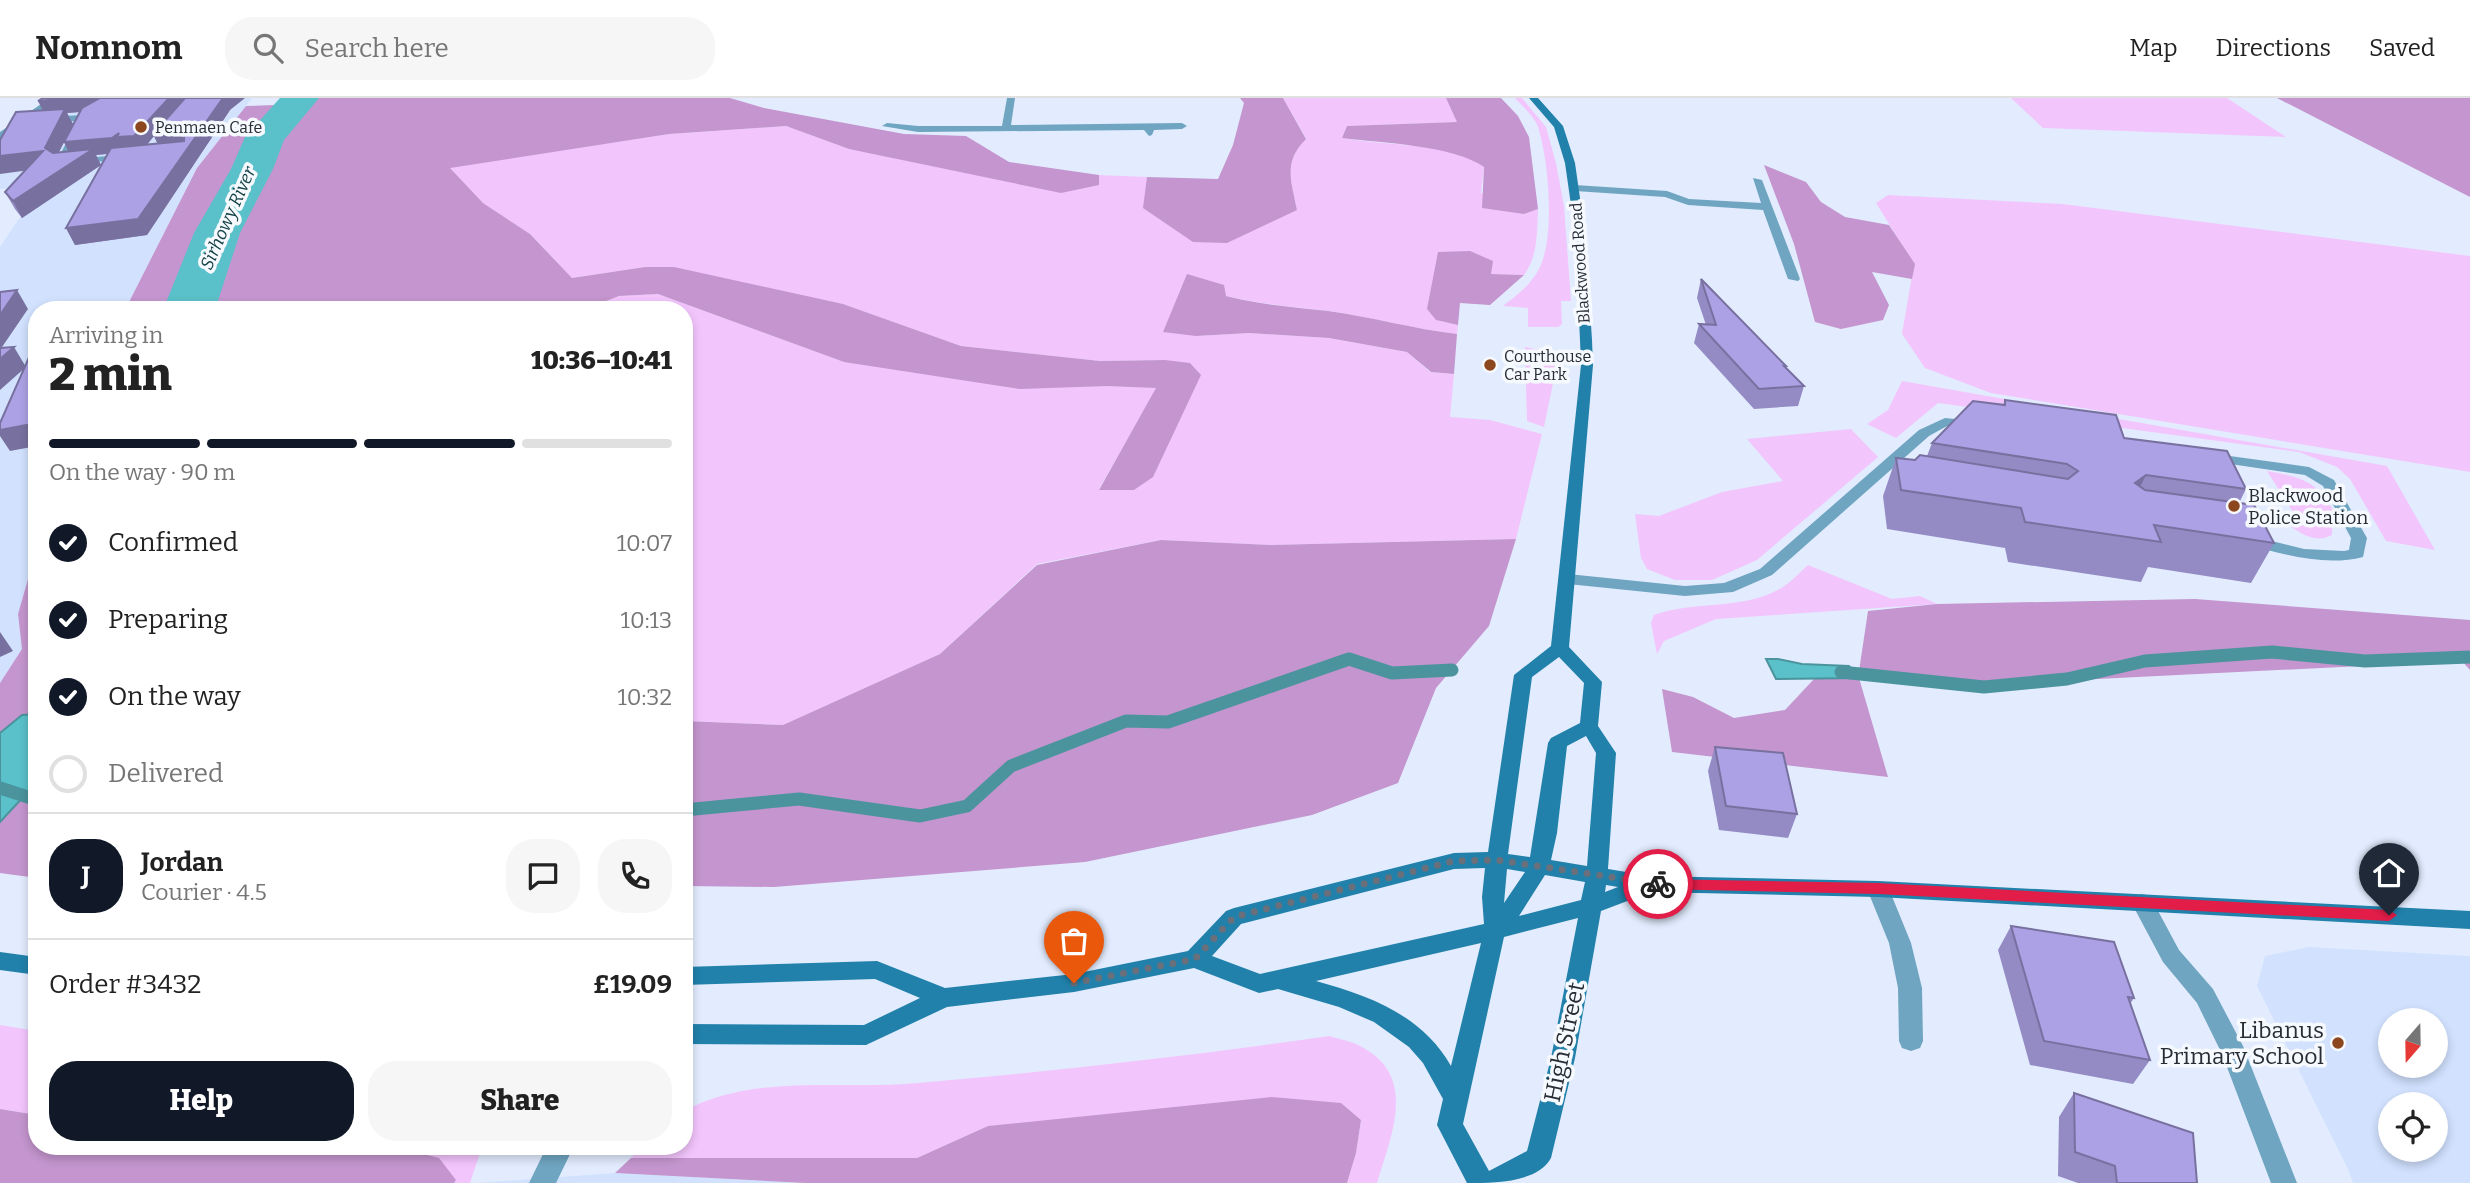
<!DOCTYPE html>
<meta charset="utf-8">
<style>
body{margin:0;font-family:Bitter,serif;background:#f6f6f6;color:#222;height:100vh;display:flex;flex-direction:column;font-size:26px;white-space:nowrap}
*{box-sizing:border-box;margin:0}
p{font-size:23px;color:#767676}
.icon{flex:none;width:38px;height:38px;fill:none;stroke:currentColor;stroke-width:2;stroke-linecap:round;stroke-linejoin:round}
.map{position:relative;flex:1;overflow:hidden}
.panel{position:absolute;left:28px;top:203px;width:665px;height:854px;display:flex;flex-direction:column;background:#fff;border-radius:28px;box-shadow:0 4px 10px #0003}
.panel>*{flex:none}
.needle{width:46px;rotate:200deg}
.tools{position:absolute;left:2378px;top:910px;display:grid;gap:14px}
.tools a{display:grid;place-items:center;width:70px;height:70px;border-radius:50%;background:#fff;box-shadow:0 4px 10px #0003;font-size:35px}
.pin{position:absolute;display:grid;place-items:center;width:60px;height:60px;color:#fff;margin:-72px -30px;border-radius:50% 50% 50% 0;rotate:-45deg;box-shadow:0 0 7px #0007}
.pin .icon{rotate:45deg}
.courier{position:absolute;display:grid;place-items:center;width:70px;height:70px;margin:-35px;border:5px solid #e11d48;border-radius:50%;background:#fff;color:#222;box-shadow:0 2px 9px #0007}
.overview em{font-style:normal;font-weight:800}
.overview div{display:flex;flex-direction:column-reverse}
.overview{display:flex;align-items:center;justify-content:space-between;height:119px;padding:0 21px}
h1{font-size:46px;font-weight:800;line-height:52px}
.bar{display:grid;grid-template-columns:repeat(4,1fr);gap:10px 7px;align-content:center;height:84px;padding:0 21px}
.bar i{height:9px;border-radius:5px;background:#e0e0e0}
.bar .selected{background:#111827}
.bar p{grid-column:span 4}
.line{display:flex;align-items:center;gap:18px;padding:0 21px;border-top:2px solid #e0e0e0}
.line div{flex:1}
.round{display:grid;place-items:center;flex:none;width:74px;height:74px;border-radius:28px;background:#f6f6f6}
ol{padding:0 21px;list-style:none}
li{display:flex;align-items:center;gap:21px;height:77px}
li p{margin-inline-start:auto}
li .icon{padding:7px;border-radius:50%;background:#111827;color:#fff;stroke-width:4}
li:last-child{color:#767676}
li i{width:38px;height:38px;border:4px solid #e0e0e0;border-radius:50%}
.action{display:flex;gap:14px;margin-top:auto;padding:14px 21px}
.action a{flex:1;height:80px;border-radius:28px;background:#111827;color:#fff;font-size:28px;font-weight:800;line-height:80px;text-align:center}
.action a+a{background:#f6f6f6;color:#222}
header{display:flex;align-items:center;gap:42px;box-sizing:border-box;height:98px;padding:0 35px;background:#fff;border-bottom:2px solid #e0e0e0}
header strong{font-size:33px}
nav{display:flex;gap:38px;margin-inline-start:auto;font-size:24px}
.search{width:490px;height:63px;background:#f6f6f6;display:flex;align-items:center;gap:18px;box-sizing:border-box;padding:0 24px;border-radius:28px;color:#767676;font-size:26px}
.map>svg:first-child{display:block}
.built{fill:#d1e1fe;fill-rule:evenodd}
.green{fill:#f3c5fd}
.forest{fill:#c495ce}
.water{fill:#5ac0c9;stroke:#4b949d;stroke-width:2}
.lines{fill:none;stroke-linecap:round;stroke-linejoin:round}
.stream{stroke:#4b949d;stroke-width:13}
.river{fill:#5ac0c9;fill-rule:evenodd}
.service{fill:#6fa5c1;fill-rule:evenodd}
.minor{fill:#6fa5c1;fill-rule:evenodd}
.secondary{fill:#2181aa;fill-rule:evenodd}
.wall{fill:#948ac4;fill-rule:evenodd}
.shaded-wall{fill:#7871a0}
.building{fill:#aca1e4;stroke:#7871a0;stroke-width:2}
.route{fill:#e11d48}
.done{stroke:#69707b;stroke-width:7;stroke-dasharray:0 12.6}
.poi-dot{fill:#8c471e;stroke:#f6f9fd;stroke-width:2.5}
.labels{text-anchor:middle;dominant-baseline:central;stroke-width:7;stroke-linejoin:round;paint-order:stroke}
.far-poi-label{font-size:16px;fill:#282d35;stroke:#f6f9fd;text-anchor:start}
.far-street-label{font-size:16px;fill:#282d35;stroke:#f6f9fd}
.far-water-label{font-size:18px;font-style:italic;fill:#134246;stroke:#f6f9fd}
.poi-label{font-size:19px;fill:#282d35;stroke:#f6f9fd;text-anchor:start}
.near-poi-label{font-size:23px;fill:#282d35;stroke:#f6f9fd;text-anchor:end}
.near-street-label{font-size:23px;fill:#282d35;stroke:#f6f9fd}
</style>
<header>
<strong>Nomnom</strong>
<div class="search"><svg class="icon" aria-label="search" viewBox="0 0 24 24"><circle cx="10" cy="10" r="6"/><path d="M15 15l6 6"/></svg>Search here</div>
<nav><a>Map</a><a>Directions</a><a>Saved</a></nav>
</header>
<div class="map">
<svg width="2470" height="1085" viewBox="0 0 2470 1085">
<rect width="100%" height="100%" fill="#e2ecfe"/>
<!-- built -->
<path class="built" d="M 74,0 L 252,0 L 197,70 L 125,212 L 37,212 L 37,450 L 18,516 L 22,551 L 0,585 L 0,149 L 41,88 L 0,91 L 0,73 L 16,36 Z
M 2309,849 L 2470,858 L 2470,1085 L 2353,1085 L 2348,1071 L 2257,888 L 2265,858 ZM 2436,922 L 2436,968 L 2390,968 L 2390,922 ZM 2436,1006 L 2436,1052 L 2390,1052 L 2390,1006 Z
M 615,1075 L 805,1085 L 475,1085 Z"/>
<!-- green -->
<path class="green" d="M 1283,0 L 1446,0 L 1458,24 L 1347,28 L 1342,40 C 1386,48 1446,44 1484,68 L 1481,95 L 1524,116 L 1538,111 C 1537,135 1538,158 1524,177 L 1490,176 L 1436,222 L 1458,227 L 1457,236 C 1414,231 1372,219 1328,213 C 1294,209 1260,206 1226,198 L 1196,238 L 1249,235 L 1329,240 L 1407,254 L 1430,274 L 1454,276 L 1450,319 L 1490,322 L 1542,336 L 1516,441 L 1270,447 L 1161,442 L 1037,466 L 940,556 L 783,627 L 684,623 L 684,212 L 594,212 L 596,207 L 619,198 L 658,196 L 844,264 L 1157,290 L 1099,391 L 1134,392 L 1165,262 L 1100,263 L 961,248 L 843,206 L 645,169 L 572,180 L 530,136 L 483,105 L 449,69 L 669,36 L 786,28 L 849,51 L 1098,87 L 1099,77 L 1147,79 L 1144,110 L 1297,112 C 1291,82 1283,65 1306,40 Z
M 1515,0 L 1522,0 L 1546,29 L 1556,65 L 1564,108 L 1571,203 L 1561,203 L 1562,226 L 1558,229 L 1528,229 L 1528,210 L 1503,208 C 1517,197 1532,186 1540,169 C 1555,137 1549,63 1538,29 C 1535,19 1522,8 1515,0 Z
M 2011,0 L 2227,0 L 2286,39 L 2043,30 Z
M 1888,97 L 2063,106 L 2470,158 L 2470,374 L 1991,295 L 1925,270 L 1902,236 L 1914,166 L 1876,105 Z
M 1525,249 L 1559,256 L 1544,329 L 1527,323 Z
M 1902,283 L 2387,368 L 2435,452 L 2386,443 L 2350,381 L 2337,369 L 2299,354 L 1938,305 L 1896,340 L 1867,326 L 1888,312 Z
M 1851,331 L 1878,359 L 1757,462 L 1712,482 L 1675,482 L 1647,471 L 1641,460 L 1635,416 L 1659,418 L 1722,394 L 1783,383 L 1747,341 Z
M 2267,373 C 2306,380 2318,384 2337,419 L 2329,419 L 2332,426 L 2332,437 C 2313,447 2298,433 2283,423 L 2300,425 Z
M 1808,467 L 1892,501 L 1920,498 L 1937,506 L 1716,521 L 1664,543 L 1657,556 L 1651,525 L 1654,517 C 1696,502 1744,513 1783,489 C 1792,483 1800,474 1808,467 Z
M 0,927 L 37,933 L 37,1017 L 0,1011 Z
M 1329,938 C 1339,941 1351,943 1360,948 C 1419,978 1391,1037 1377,1085 L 1347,1085 L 1356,1055 L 1361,1022 L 1341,1005 L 988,1028 L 917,1060 L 631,1060 L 642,1048 L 684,1048 L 684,1013 C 755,975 841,992 918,985 C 1055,973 1192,958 1329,938 Z
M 393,1048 L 479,1048 L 479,1058 L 470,1085 L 454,1085 L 456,1082 Z"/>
<!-- forest -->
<path class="forest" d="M 311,0 L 730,0 L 764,10 L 904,36 L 966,38 L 1009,64 L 1099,77 L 1099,87 L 1061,95 L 849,51 L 786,28 L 669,36 L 450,70 L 483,105 L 530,136 L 572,180 L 645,169 L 674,169 L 843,206 L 961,248 L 1100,263 L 1165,262 L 1190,265 L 1201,277 L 1153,379 L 1134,392 L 1099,392 L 1156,290 L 1107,288 L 1020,291 L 844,264 L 658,196 L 619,198 L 596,207 L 593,212 L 125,212 L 197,70 L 246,8 L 305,6 Z
M 1240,0 L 1283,0 L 1306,41 C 1283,64 1291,82 1297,112 L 1227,145 L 1193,144 L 1143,110 L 1147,79 L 1218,81 L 1233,47 L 1244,5 Z
M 1446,0 L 1501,0 L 1518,18 L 1529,39 L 1538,111 L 1524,116 L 1482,110 L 1484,69 C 1453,47 1381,45 1342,40 L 1347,28 L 1457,24 Z
M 2277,0 L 2470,0 L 2470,99 Z
M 1764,67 L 1806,84 L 1821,104 L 1845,119 L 1889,127 L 1915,166 L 1912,181 L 1872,174 L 1889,207 L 1883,222 L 1841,231 L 1815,224 L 1794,146 Z
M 1470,153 L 1493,163 L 1491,176 L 1524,177 L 1490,207 L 1460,205 L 1458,227 L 1436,222 L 1427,211 L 1438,154 Z
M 1187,176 L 1224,187 L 1226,198 C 1260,207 1294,209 1328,213 C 1372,219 1414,231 1457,236 L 1454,276 L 1431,274 L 1407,254 L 1329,240 L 1249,235 L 1196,238 L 1163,234 Z
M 1516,441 L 1489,528 L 1436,590 L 1398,685 L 1312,717 L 1085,764 L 774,789 L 684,788 L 684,623 L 783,627 L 940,556 L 1037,467 L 1161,442 L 1271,447 Z
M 37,450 L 37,616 L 22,617 L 0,635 L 0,585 L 22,551 L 18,516 Z
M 2195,501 L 2470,522 L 2470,572 L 2462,563 L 2018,585 L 1990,593 L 1859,580 L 1888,679 L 1672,654 L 1662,591 L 1693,599 L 1734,620 L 1785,612 L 1814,581 L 1858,580 L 1868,513 L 1937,506 Z
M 37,684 L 37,780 L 0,775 L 0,724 Z
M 1272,999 L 1341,1005 L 1361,1022 L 1356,1055 L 1347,1085 L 805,1085 L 615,1075 L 631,1060 L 917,1060 L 988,1028 Z
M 0,1011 L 37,1017 L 37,1048 L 393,1048 L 439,1060 L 456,1082 L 454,1085 L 0,1085 Z"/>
<!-- water -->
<path class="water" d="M 1766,561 L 1778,561 L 1802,566 L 1849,568 L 1858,580 L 1776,581 Z
M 37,616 L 37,684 L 0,724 L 0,635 L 22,617 Z"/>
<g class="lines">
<!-- stream -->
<path class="stream" d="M 1841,574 L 1984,589 L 2067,581 L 2145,563 L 2272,554 L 2365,563 L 2470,559
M 0,690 L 37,702
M 684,712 L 799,701 L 920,718 L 967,708 L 1011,668 L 1126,623 L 1168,624 L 1349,561 L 1392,575 L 1452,572"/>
<!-- river -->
<path class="river" d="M 280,0 L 319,0 L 284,42 L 273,71 L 240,135 L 215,212 L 163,212 L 194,135 L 231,71 L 245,39 Z"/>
<!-- service -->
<path class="service" d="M 83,17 L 87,20 L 67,62 L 127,56 L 132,59 L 130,61 L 58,67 L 56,65 L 77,23 L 47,25 L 43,22 L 47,19 Z
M 1753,80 L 1762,82 L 1800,181 L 1798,183 L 1788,181 L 1763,112 L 1688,107 L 1665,99 L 1575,93 L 1570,90 L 1575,87 L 1667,93 L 1689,101 L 1761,105 Z
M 1945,320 L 1976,323 L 1983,327 L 1976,331 L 1947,328 L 1929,338 L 1772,477 L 1733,494 L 1685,498 L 1568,486 L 1560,481 L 1568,476 L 1685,488 L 1724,485 L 1760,471 L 1919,332 Z
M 2208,355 L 2309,369 L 2334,382 L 2367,440 L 2363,459 C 2324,469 2283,456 2245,446 L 2243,443 L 2251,438 L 2304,451 L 2344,453 L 2349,452 L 2351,440 L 2323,388 L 2305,377 L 2203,362 L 2201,359 L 2203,356 Z
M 1878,783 L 1886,785 L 1889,791 L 1911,845 L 1922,890 L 1923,943 L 1920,950 L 1911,953 L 1902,950 L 1899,943 L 1898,890 L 1889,845 L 1867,791 L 1870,785 Z
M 547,1048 L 574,1048 L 556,1085 L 529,1085 Z"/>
<!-- minor -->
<path class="minor" d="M 50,0 L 60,0 L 0,41 L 0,34 Z
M 1007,0 L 1015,0 L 1011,27 L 1182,25 L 1187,28 L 1182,31 L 1154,32 L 1152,37 L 1149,38 L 1144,32 L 918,34 L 882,28 L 887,25 L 918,28 L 1002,28 Z
M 2142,796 L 2150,798 L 2179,852 L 2213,891 L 2243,948 L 2297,1085 L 2271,1085 L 2222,956 L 2197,905 L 2163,864 L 2131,804 L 2134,798 Z"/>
<!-- secondary -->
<path class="secondary" d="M 1529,0 L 1538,0 L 1563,28 L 1575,65 L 1585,135 L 1592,242 L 1593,267 L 1569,549 L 1602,584 L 1598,628 L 1616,655 L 1608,771 L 1651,778 L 1878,783 L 2470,813 L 2470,831 L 1878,799 L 1651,794 L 1601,813 L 1575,960 L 1551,1060 C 1537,1085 1494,1085 1467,1085 L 1437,1027 L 1443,1001 L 1423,965 L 1409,949 L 1374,924 L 1339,909 L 1278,891 L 1259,895 L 1194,870 L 1074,894 L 947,909 L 866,947 L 684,946 L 684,926 L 864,927 L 920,900 L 875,881 L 684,887 L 684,869 L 877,863 L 945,890 L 1074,876 L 1188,853 L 1226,813 L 1234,810 L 1454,755 L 1488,754 L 1514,577 L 1551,548 L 1581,267 L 1580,242 L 1575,135 L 1565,65 L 1554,29 ZM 1559,559 L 1584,585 L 1580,625 L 1551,640 L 1548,645 L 1530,759 L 1508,756 L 1532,579 ZM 1586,638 L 1596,655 L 1587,768 L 1551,762 L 1557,735 L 1567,648 ZM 1485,770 L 1482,799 L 1484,826 L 1260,876 L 1212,858 L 1241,826 L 1454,771 ZM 1507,771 L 1525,774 L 1504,805 ZM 1545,777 L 1585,784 L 1581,802 L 1519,818 ZM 1606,787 L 1618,789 L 1605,794 ZM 1578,820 L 1551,960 L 1527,1053 L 1489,1073 L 1463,1026 L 1504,839 ZM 1481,845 L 1451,968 C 1422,917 1370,898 1316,883 Z
M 0,854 L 37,859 L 37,877 L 0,872 Z"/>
</g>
<!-- wall -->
<path class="wall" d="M 230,12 L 147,137 L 75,147 L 66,130 L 108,56 L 96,57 L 101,67 L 22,120 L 15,111 L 5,94 L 25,72 L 16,14 ZM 79,14 L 66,39 L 73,26 L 67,15 ZM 154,38 L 158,46 L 147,47 ZM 64,44 L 68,53 L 59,54 Z
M 1701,181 L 1786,268 L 1786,270 L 1804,288 L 1798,308 L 1754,311 L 1694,245 L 1699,226 L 1706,227 L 1697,200 Z
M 2005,302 L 2124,340 L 2246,391 L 2239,405 L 2274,445 L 2251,485 L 2148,469 L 2141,484 L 2008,464 L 2005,450 L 1887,431 L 1883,398 L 1896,360 L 1915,362 L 1927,358 L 1932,345 L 2003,307 Z
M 1715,649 L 1797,716 L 1788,740 L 1719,732 L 1708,673 Z
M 2011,828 L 2134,900 L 2130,906 L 2150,962 L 2133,986 L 2030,967 L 1998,852 Z
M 2074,995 L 2197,1085 L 2078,1085 L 2058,1078 L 2059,1019 Z"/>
<!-- shaded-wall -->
<path class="shaded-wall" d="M 74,0 L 109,0 L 80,14 L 67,15 L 73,26 L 64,44 L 169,0 L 188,0 L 180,34 L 187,49 L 160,51 L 154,38 L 142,52 L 96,57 L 101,67 L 22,120 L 13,103 L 71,59 L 64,44 L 53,66 L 45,50 L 45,17 L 38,3 Z
M 223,0 L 245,0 L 230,12 L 147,137 L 75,147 L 66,130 L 138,121 Z
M 43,53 L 52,69 L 0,76 L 0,58 Z
M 17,192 L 28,211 L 0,252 L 0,217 Z
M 14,249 L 26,269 L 0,292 L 0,261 Z
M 37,325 L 37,348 L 10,353 L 0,338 L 0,332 Z
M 2146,377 L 2127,415 L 2135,385 Z
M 0,534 L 13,553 L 0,559 Z"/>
<!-- building -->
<path class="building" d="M 43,0 L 74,0 L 38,3 Z
M 100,0 L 169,0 L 134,38 L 117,39 L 119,35 L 112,40 L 64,44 L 82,10 Z
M 185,0 L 223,0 L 138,121 L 66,130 L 111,50 L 184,43 L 184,36 L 180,34 L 153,36 Z
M 65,11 L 45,50 L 53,55 L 93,51 L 13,103 L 5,94 L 43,53 L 0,58 L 0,42 L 16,14 Z
M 1701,181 L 1786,268 L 1784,268 L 1804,288 L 1759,291 L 1699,226 L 1716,227 Z
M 17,192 L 0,217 L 0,194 Z
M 37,247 L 37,325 L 0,332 L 0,325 L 34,248 Z
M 14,249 L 0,261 L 0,250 Z
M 2005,302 L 2116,317 L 2124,340 L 2227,353 L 2246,391 L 2146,377 L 2135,385 L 2145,392 L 2254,407 L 2274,445 L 2154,427 L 2161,444 L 2025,424 L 2021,410 L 1901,392 L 1896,360 L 1915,362 L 1920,357 L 2068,381 L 2078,373 L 2067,366 L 1932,345 L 1973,303 L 2005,307 Z
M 1715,649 L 1783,655 L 1797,716 L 1726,708 Z
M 2011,828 L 2114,844 L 2134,900 L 2128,899 L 2150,962 L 2044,943 Z
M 2074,995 L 2193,1035 L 2197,1085 L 2117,1085 L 2115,1068 L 2075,1054 Z"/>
<!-- route -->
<path class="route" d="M 1658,781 L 1878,785 L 2389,812 L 2397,817 L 2389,823 L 1878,796 L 1658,791 L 1651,786 Z"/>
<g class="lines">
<!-- done -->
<path class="done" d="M 1074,885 L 1195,861 L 1234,819 L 1454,763 L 1497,762 L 1658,786"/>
</g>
<!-- markers -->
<g class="poi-dot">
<circle cx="141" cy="29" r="7"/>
<circle cx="1490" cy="267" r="7"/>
<circle cx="2234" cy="408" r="7"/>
<circle cx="2338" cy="945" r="7"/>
</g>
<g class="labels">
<!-- far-poi labels -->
<g class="far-poi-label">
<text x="155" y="29">Penmaen Cafe</text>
<text x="1504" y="258">Courthouse<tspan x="1504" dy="18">Car Park</tspan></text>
</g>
<!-- far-street labels -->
<g class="far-street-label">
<text transform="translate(1580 165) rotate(-94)">Blackwood Road</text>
</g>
<!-- far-water labels -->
<g class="far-water-label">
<text transform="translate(228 120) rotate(-66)">Sirhowy River</text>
</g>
<!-- poi labels -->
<g class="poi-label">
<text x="2248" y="397">Blackwood<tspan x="2248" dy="22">Police Station</tspan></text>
</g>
<!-- near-poi labels -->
<g class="near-poi-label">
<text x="2324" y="932">Libanus<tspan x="2324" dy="26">Primary School</tspan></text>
</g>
<!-- near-street labels -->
<g class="near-street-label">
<text transform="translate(1564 944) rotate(-78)">High Street</text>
</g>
</g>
</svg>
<div class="tools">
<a><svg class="needle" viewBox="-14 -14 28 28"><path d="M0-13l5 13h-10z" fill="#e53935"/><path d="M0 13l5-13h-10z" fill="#767676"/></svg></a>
<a><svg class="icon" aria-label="locate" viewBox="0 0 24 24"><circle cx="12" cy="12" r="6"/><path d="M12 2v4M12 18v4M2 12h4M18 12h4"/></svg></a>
</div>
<div class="pin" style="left:1074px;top:885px;background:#ea580c"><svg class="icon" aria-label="bag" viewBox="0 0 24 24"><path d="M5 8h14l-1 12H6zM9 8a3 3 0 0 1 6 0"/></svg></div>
<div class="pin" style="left:2389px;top:817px;background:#1f2937"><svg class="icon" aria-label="home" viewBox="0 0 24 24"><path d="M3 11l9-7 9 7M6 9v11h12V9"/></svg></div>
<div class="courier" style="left:1658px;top:786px"><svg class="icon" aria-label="bike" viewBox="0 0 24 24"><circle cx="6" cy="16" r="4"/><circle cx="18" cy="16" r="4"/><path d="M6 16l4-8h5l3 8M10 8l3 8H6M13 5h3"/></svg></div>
<section class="panel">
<div class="overview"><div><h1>2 min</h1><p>Arriving in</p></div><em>10:36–10:41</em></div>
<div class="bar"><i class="selected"></i><i class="selected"></i><i class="selected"></i><i></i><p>On the way · 90 m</p></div>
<ol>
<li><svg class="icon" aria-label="check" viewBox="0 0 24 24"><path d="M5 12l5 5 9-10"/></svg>Confirmed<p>10:07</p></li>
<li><svg class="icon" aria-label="check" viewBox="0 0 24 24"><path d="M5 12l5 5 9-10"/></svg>Preparing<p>10:13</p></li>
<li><svg class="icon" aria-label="check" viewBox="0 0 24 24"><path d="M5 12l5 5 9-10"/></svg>On the way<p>10:32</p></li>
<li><i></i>Delivered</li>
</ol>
<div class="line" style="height:126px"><b class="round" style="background:#111827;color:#fff">J</b><div><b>Jordan</b><p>Courier · 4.5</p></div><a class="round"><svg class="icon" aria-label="chat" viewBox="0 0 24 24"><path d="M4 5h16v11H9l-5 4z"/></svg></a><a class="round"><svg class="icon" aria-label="phone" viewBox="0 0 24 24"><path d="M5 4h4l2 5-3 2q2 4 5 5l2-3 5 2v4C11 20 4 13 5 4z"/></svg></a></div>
<div class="line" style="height:91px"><div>Order #3432</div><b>£19.09</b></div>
<div class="action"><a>Help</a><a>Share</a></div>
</section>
</div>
